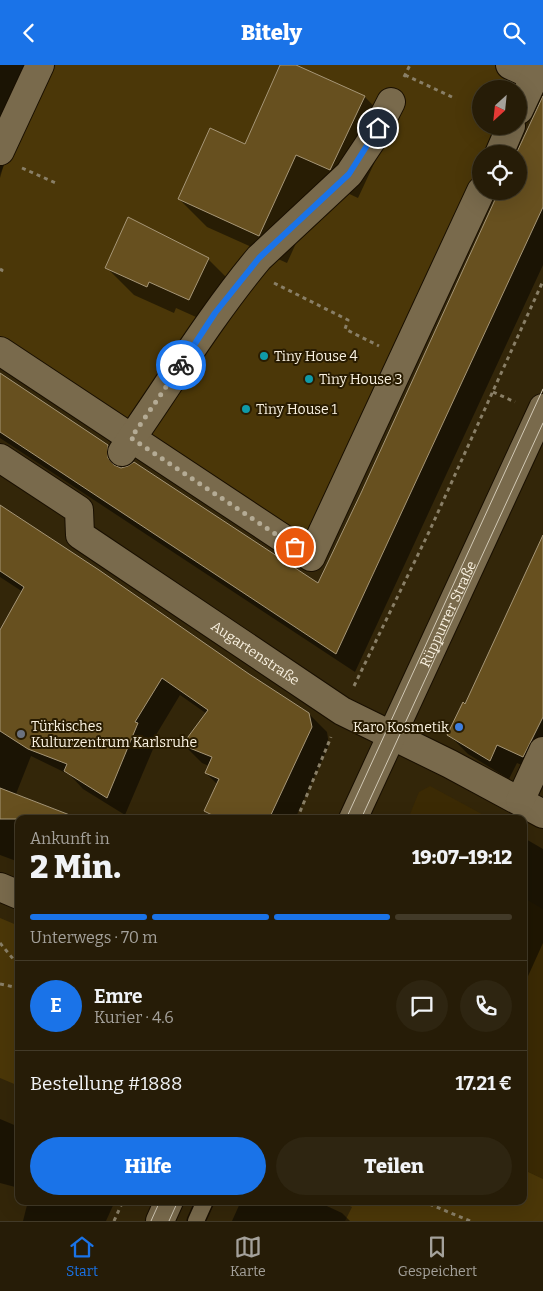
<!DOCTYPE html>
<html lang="de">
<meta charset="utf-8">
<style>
body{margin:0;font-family:Bitter,serif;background:#2e2511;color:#f1f3f6;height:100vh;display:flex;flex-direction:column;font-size:19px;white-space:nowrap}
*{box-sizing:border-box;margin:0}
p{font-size:16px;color:#a4a19b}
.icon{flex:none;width:28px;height:28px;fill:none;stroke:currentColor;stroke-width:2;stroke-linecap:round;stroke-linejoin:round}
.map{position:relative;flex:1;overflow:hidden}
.side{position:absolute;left:15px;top:750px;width:512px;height:390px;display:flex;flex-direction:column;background:#261c07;border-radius:10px;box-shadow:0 5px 20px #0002,0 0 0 1px #423a28}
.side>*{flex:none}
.needle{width:32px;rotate:207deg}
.tools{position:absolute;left:472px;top:15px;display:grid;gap:10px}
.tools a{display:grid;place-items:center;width:55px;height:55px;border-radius:50%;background:#261c07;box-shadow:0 5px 20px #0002,0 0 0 1px #423a28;font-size:25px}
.pin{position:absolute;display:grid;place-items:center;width:42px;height:42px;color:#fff;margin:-21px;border:2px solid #fff;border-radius:50%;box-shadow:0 1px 5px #0007}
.courier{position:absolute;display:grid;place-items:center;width:50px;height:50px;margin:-25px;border:4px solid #1a73e8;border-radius:50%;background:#fff;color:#222;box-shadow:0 1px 6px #0007}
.summary em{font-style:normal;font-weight:800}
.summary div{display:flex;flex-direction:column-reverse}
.summary{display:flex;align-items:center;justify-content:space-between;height:85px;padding:0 15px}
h1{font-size:32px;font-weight:800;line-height:38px}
.bar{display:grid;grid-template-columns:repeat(4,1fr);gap:8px 5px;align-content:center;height:60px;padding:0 15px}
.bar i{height:6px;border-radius:4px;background:#423a28}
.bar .selected{background:#1a73e8}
.bar p{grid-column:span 4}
.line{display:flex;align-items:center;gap:12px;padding:0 15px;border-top:1px solid #423a28}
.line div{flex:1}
.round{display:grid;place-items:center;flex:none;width:52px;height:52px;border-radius:26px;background:#2e2511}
.action{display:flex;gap:10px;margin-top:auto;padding:10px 15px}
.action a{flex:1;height:58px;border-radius:30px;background:#1a73e8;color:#fff;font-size:20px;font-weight:800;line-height:58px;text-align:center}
.action a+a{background:#2e2511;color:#f1f3f6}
header{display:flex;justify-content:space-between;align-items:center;height:65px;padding:0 15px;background:#1a73e8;color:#fff;font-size:22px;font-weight:800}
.tab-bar{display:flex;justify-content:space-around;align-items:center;height:70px;border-top:1px solid #423a28;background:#261c07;font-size:14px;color:#a4a19b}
.tab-bar a{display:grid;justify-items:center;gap:2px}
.tab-bar .selected{color:#1a73e8}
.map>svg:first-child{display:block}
.built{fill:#3b2a04}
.green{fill:#4b3708}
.shadow{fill:#0007}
.building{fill:#67501f;stroke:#a69677}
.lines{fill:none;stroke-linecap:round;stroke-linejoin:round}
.lane-casing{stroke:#190f00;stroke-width:19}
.street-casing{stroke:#190f00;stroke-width:30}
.secondary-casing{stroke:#190f00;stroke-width:30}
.path{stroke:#897f67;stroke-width:3;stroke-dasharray:4 4;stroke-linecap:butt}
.lane{stroke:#796a4c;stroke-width:16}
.street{stroke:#796a4c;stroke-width:28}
.secondary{stroke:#796a4c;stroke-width:28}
.tram{stroke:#d2c9b5;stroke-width:1}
.done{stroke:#b4ab95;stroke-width:5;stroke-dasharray:0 9}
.route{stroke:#1a73e8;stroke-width:6}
.culture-dot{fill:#0f9aa8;stroke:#291c01;stroke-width:2}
.shop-dot{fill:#3f7fe0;stroke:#291c01;stroke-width:2}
.worship-dot{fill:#6b7280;stroke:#291c01;stroke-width:2}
.labels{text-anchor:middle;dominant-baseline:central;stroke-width:4;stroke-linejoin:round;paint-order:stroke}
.poi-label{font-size:14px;fill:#faf2e1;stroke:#291c01;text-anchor:start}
.street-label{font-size:14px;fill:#faf2e1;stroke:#291c01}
</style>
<header><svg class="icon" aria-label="back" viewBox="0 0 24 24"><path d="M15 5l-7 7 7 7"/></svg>Bitely<svg class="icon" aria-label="search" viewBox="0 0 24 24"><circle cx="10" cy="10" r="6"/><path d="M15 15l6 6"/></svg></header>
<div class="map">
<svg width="543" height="1156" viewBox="0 0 543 1156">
<rect width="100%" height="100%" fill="#332609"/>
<!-- built -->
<path class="built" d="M 430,721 L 491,754 L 408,754 L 419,727 Z
M 524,833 L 543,844 L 543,1114 L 524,1105 Z"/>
<!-- green -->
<path class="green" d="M 50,0 L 528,0 L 517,24 L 481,24 L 481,61 L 500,61 L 487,89 L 481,89 L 481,101 L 316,460 L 308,469 L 297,473 L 0,277 L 0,109 Z
M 0,853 L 19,861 L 19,1021 L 0,1013 Z
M 524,1105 L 543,1114 L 543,1156 L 345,1156 L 352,1142 L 339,1136 L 524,1136 Z"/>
<!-- shadow -->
<path class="shadow" d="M 0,0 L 51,0 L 4,99 L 0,113 Z
M 282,0 L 293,0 L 365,32 L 392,60 L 358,133 L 324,117 L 287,198 L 207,162 L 179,134 L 246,80 Z
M 543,34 L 543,200 L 355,607 L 0,373 L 0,310 L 108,381 L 127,400 L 126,403 L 318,520 L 519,126 L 519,89 Z
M 208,194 L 235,221 L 216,261 L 176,243 L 174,248 L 134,230 L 107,203 Z
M 0,440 L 248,610 L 309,649 L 327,667 L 329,680 L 295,754 L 213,754 L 205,746 L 218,720 L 206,708 L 209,701 L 202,698 L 184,680 L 207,649 L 180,630 L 153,675 L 156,677 L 125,750 L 83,724 L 70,710 L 31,691 L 16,729 L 81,754 L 19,754 L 19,797 L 0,790 L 0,567 L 23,527 L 0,512 Z
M 543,473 L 543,709 L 517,698 L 509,714 L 468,689 L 449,670 L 466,640 Z
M 524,773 L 543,784 L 543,878 L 524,920 Z
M 0,1054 L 19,1062 L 19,1123 L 0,1118 Z
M 28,1136 L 115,1136 L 106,1156 L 23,1156 Z
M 241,1136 L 316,1136 L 342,1148 L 350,1156 L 232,1156 Z"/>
<!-- building -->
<path class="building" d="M 280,0 L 296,0 L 365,31 L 330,105 L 296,90 L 259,171 L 178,134 L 210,63 L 245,79 Z
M 543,31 L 543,142 L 336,589 L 0,367 L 0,308 L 108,380 L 108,393 L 114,400 L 121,403 L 128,401 L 134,397 L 318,518 L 361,428 L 499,126 L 519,126 L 519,89 L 516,89 Z
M 128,152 L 209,193 L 189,235 L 149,217 L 147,222 L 105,203 Z
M 0,440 L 99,505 L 249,609 L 309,648 L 312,662 L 269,754 L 220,754 L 204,746 L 219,714 L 205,708 L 212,692 L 182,680 L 208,645 L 162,613 L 135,657 L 138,658 L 107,733 L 64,706 L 67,699 L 28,684 L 0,666 L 0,565 L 24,522 L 0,506 Z
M 543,470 L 543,652 L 523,692 L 497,680 L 490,696 L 447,670 L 463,637 L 465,639 Z
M 0,723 L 75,752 L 75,754 L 0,754 Z"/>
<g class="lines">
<!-- lane casing -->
<g class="lane-casing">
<path id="lane" d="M 196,1156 L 205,1136"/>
</g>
<!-- street casing -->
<g class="street-casing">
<g id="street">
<path d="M 510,0 L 534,11"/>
<path d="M 519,45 L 540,0"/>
<path d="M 0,86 L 40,0"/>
<path d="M 499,89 L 511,61"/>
<path d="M 0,286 L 311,492 L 481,126"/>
<path d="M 122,387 C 168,322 208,254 259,193 L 349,109 L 371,76 L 391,37"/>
<path id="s1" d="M 0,393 L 79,445 L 80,470 L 342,646 L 450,699 L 543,749"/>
<path d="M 520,736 L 543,686"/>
<path d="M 0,822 L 19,830"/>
</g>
</g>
<!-- secondary casing -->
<g class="secondary-casing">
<g id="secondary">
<path id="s2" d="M 353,754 L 543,343"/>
<path d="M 160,1156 L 169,1136"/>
</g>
</g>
<!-- path -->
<path class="path" d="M 405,10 L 452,32
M 404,12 L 410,0
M 22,103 L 58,119
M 0,204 L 2,205 L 0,209
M 274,218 L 348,255 L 345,264 L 379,281
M 493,327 L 515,337
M 354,621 L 429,467 L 543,216
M 297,754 L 331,672
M 0,878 L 19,901
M 0,919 L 19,923
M 422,1136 L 470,1156
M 114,1156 L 123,1136"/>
<!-- lane -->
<use href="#lane" class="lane"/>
<!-- street -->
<use href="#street" class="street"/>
<!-- secondary -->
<use href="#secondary" class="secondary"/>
<!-- tram -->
<path class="tram" d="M 346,754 L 543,324
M 361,754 L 543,358
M 151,1156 L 160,1136
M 169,1156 L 178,1136"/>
</g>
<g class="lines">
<!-- done -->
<path class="done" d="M 181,300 L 131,373 L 295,482"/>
<!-- route -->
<path class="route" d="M 181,300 L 215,248 L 259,193 L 349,109 L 378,63"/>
</g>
<!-- markers -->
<g class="culture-dot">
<circle cx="264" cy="291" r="5"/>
<circle cx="309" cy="314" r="5"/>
<circle cx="246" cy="344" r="5"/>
</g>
<circle class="shop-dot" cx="459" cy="662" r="5"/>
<circle class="worship-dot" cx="21" cy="669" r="5"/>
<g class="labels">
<!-- poi labels -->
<g class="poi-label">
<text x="274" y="291">Tiny House 4</text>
<text x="319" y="314">Tiny House 3</text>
<text x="256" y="344">Tiny House 1</text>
<text x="31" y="661">Türkisches<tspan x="31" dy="16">Kulturzentrum Karlsruhe</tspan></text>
<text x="449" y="662" text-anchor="end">Karo Kosmetik</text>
</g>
<!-- street labels -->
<g class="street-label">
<text stroke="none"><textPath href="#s2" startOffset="226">Rüppurrer Straße</textPath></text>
<text stroke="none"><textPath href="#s1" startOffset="331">Augartenstraße</textPath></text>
</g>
</g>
</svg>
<div class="tools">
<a><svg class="needle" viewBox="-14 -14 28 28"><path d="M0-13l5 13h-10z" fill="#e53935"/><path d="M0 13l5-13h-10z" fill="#a4a19b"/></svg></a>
<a><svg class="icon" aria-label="locate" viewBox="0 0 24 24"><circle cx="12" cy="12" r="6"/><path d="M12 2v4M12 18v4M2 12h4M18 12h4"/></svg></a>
</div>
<div class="pin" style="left:295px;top:482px;background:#ea580c"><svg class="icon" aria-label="bag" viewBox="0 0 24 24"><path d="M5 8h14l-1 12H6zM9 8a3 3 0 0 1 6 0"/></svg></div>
<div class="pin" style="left:378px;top:63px;background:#1f2937"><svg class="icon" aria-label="home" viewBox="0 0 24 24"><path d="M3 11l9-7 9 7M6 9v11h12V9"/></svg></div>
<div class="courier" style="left:181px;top:300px"><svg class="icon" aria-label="bike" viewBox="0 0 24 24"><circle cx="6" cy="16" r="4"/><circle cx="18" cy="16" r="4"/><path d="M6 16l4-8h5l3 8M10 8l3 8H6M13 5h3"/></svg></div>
<section class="side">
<div class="summary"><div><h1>2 Min.</h1><p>Ankunft in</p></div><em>19:07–19:12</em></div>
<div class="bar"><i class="selected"></i><i class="selected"></i><i class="selected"></i><i></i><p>Unterwegs · 70 m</p></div>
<div class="line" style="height:90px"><b class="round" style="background:#1a73e8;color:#fff">E</b><div><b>Emre</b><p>Kurier · 4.6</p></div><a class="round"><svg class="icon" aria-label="chat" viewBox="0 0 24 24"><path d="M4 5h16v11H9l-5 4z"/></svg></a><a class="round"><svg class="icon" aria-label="phone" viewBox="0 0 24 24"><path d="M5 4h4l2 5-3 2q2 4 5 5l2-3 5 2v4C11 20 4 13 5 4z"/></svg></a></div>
<div class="line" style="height:65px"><div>Bestellung #1888</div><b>17.21 €</b></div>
<div class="action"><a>Hilfe</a><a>Teilen</a></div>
</section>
</div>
<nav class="tab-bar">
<a class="selected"><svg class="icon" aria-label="home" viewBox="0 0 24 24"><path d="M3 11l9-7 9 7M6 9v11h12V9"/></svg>Start</a>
<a><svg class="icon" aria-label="map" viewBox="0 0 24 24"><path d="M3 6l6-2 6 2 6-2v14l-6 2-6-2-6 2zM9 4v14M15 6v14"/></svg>Karte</a>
<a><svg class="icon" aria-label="saved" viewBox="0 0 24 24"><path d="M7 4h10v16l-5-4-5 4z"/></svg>Gespeichert</a>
</nav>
